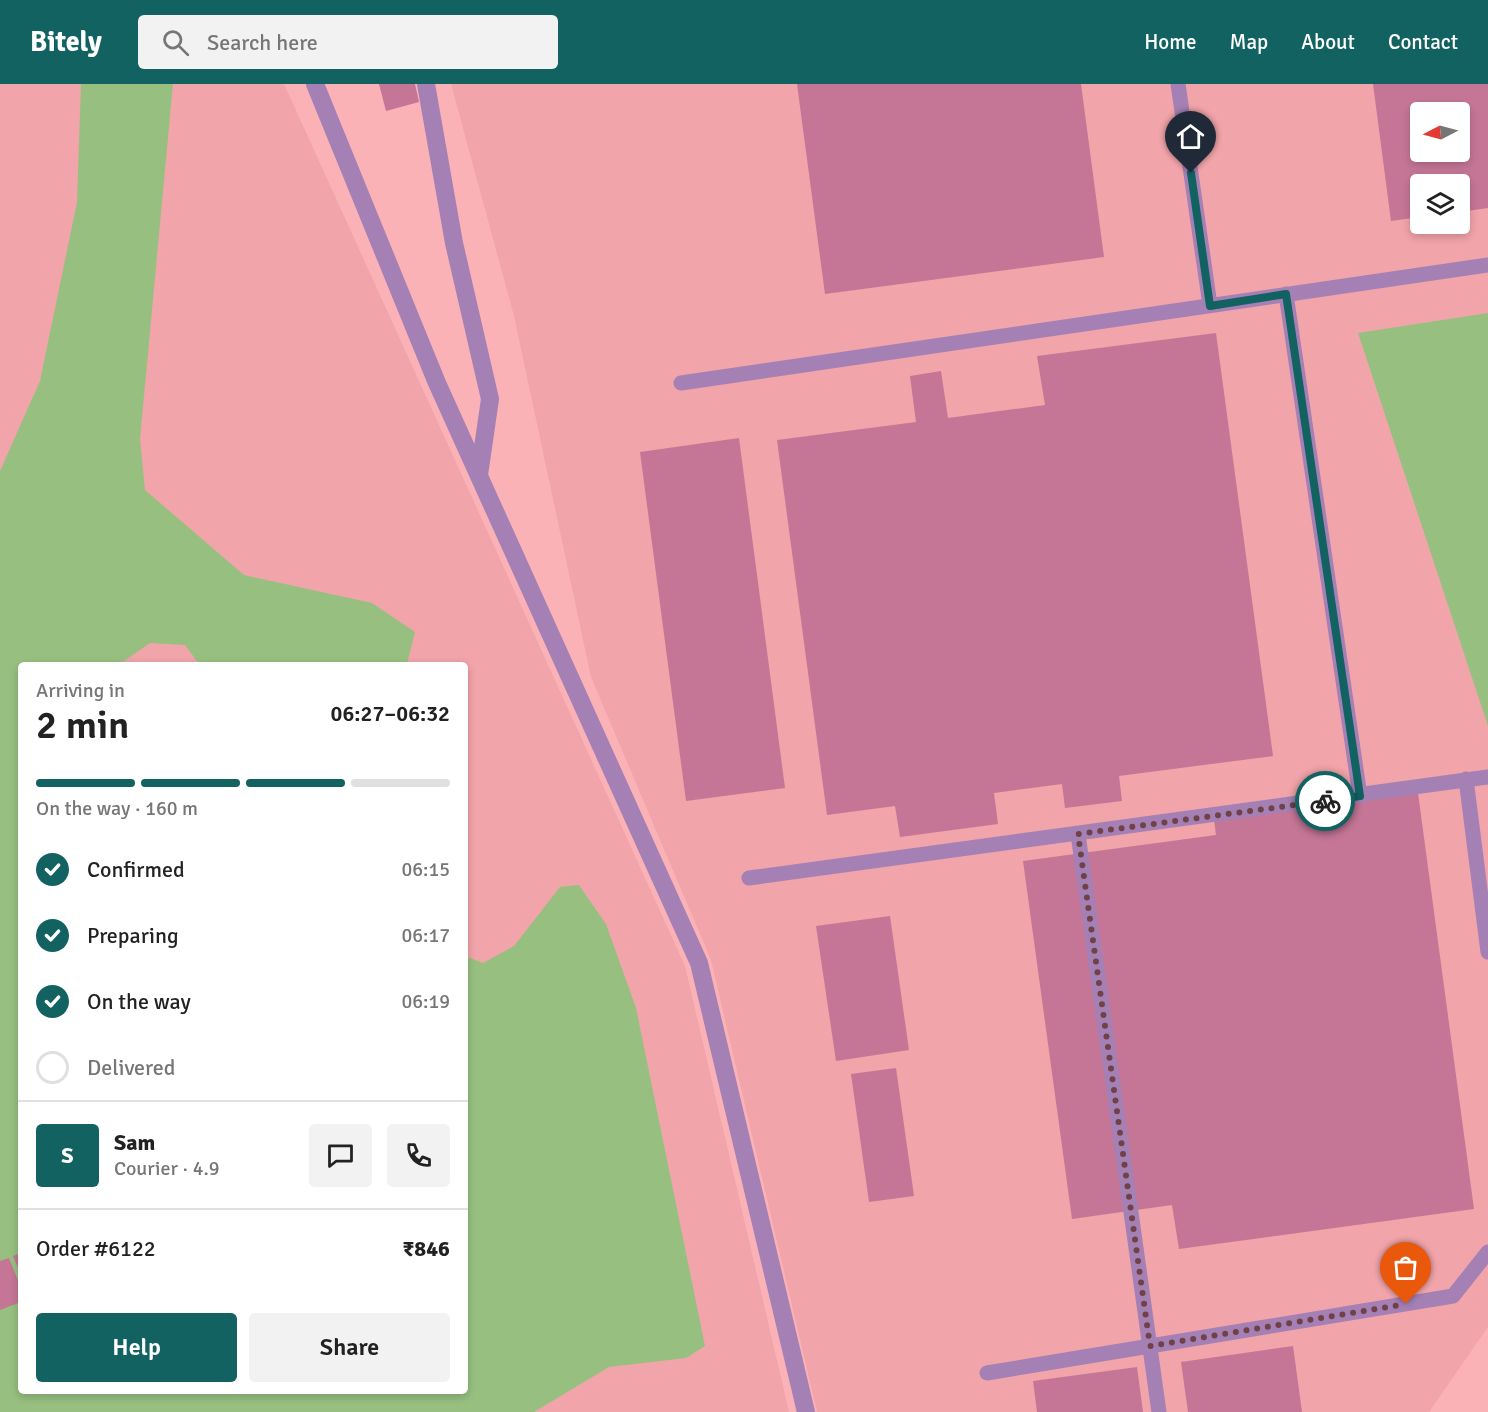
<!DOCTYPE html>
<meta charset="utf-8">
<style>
body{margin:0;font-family:Signika,sans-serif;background:#f2f2f2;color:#222;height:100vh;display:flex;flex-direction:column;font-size:22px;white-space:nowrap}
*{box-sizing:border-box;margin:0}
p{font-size:20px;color:#767676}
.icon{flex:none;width:33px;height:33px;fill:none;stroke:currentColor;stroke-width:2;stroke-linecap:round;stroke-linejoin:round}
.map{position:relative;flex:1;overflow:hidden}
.side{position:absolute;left:18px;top:578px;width:450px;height:732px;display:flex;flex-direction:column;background:#fff;border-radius:6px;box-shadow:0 3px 9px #0003}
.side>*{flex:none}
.needle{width:39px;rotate:264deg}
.tools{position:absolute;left:1410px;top:18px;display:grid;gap:12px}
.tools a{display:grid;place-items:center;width:60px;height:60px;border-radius:6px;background:#fff;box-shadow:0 3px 9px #0003;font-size:30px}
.pin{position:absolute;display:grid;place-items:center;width:51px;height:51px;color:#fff;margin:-62px -26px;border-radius:50% 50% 50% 0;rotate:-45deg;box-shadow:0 0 6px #0007}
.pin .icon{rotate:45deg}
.courier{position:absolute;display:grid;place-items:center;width:60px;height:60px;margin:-30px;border:4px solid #126262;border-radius:50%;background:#fff;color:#222;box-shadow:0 2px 8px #0007}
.overview em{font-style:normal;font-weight:600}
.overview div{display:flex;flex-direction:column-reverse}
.overview{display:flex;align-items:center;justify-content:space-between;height:102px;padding:0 18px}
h1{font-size:39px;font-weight:600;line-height:45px}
.bar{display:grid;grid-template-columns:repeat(4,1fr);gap:9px 6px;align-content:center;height:72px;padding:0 18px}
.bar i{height:8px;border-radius:4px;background:#e0e0e0}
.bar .active{background:#126262}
.bar p{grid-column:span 4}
.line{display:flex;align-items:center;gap:15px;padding:0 18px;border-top:2px solid #e0e0e0}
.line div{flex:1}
.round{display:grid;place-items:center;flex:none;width:63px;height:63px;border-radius:6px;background:#f2f2f2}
ol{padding:0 18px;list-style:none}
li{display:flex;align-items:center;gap:18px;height:66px}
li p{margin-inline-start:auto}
li .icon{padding:6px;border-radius:50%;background:#126262;color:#fff;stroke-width:4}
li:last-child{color:#767676}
li i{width:33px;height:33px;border:3px solid #e0e0e0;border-radius:50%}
.button{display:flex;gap:12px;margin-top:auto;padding:12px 18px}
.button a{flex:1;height:69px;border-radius:6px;background:#126262;color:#fff;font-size:24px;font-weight:600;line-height:69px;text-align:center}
.button a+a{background:#f2f2f2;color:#222}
header{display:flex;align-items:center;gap:36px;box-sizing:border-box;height:84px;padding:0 30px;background:#126262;color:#fff}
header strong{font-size:28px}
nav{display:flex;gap:33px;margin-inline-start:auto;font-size:21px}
.search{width:420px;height:54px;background:#f2f2f2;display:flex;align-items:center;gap:15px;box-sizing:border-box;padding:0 21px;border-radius:6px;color:#767676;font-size:22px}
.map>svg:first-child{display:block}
.built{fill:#f1a4a9;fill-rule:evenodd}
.green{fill:#97c080}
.building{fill:#c57696;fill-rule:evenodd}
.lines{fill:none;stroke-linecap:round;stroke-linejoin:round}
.lane{stroke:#a480b5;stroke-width:15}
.street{stroke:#a480b5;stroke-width:18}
.done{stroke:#704247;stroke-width:6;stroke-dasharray:0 10.8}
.route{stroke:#126262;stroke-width:8}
</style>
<header>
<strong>Bitely</strong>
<div class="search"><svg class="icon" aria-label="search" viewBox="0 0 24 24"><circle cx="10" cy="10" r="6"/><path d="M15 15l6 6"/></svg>Search here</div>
<nav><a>Home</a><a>Map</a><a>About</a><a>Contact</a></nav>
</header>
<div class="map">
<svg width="1488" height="1328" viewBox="0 0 1488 1328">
<rect width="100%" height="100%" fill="#fab2b7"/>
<!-- built -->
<path class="built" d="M 0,0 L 284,0 L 685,882 L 789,1328 L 0,1328 ZM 21,580 L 465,580 L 465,1306 L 21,1306 Z
M 451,0 L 1488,0 L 1488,1243 L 1429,1328 L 817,1328 L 711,876 L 591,593 L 514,232 ZM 1420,28 L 1460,28 L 1460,68 L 1420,68 ZM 1420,100 L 1460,100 L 1460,140 L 1420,140 Z"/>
<!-- green -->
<path class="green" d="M 81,0 L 173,0 L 140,355 L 145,406 L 244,491 L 372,519 L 415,548 L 407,580 L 199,580 L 185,561 L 150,559 L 120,580 L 21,580 L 21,1306 L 465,1306 L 465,872 L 483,879 L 514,862 L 560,803 L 579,801 L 606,840 L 636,924 L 705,1262 L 686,1274 L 609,1283 L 534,1328 L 0,1328 L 0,387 L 40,297 L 77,118 Z
M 1488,229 L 1488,642 L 1358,249 Z"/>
<!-- building -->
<path class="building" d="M 379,0 L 415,0 L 419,18 L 386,27 Z
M 797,0 L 1081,0 L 1104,173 L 825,210 Z
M 1373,0 L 1488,0 L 1488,124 L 1460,128 L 1460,100 L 1420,100 L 1420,133 L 1391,137 ZM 1420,28 L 1460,28 L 1460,68 L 1420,68 Z
M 1216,249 L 1273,672 L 1119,692 L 1122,717 L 1065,724 L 1062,700 L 994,709 L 998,740 L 900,753 L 895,722 L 827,731 L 777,356 L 916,338 L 910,292 L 941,287 L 948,334 L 1045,321 L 1037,272 Z
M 739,354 L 785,704 L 686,717 L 640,368 Z
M 1418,709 L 1474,1125 L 1179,1165 L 1172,1121 L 1072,1135 L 1023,777 L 1216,751 L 1214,736 Z
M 890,832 L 909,966 L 836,977 L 816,842 Z
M 896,984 L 914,1112 L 869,1118 L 851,990 Z
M 21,1169 L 21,1191 L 13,1172 Z
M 9,1174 L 21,1204 L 21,1218 L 0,1226 L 0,1177 Z
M 1293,1262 L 1302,1328 L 1188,1328 L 1181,1278 Z
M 1137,1283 L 1143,1328 L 1037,1328 L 1033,1297 Z"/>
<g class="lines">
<!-- lane -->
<path class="lane" d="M 1178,0 L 1210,221
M 1286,210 L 1360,712
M 681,299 L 1488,181
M 1466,695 L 1488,868
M 1078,750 L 1159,1328
M 749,794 L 1488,693
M 987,1289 L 1453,1212 L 1488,1168"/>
<!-- street -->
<path class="street" d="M 315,0 L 437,299 L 699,879 L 806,1328
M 426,0 L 454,159 L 490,315 L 479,391"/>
</g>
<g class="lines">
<!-- done -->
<path class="done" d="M 1325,717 L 1078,750 L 1150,1262 L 1406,1220"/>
<!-- route -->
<path class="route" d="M 1191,89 L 1210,222 L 1286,210 L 1360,712 L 1325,717"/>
</g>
</svg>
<div class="tools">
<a><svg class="needle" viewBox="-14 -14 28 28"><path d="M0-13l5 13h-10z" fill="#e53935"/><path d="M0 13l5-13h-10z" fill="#767676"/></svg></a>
<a><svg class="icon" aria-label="layers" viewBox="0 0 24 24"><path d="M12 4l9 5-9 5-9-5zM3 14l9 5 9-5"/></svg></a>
</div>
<div class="pin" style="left:1406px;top:1220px;background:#ea580c"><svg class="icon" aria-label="bag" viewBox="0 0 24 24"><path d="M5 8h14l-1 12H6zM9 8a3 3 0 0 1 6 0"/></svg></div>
<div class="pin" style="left:1191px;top:89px;background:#1f2937"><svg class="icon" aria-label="home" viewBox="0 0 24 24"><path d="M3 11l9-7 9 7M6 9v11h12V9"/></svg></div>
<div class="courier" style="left:1325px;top:717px"><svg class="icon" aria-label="bike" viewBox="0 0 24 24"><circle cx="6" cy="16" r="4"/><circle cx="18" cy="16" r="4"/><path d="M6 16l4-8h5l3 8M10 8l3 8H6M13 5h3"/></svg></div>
<section class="side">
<div class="overview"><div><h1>2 min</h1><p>Arriving in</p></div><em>06:27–06:32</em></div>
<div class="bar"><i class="active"></i><i class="active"></i><i class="active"></i><i></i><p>On the way · 160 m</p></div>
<ol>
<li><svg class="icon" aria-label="check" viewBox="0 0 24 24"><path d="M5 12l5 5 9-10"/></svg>Confirmed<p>06:15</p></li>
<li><svg class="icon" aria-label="check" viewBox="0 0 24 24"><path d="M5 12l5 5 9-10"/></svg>Preparing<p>06:17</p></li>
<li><svg class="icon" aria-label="check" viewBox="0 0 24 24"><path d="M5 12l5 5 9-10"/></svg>On the way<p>06:19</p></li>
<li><i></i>Delivered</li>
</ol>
<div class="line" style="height:108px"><b class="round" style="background:#126262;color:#fff">S</b><div><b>Sam</b><p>Courier · 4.9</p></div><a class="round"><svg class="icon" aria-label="chat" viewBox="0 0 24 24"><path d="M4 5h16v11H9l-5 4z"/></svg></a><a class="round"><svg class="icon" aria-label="phone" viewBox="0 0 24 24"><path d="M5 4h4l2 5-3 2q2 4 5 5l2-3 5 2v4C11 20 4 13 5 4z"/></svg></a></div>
<div class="line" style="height:78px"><div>Order #6122</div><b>₹846</b></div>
<div class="button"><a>Help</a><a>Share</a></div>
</section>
</div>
